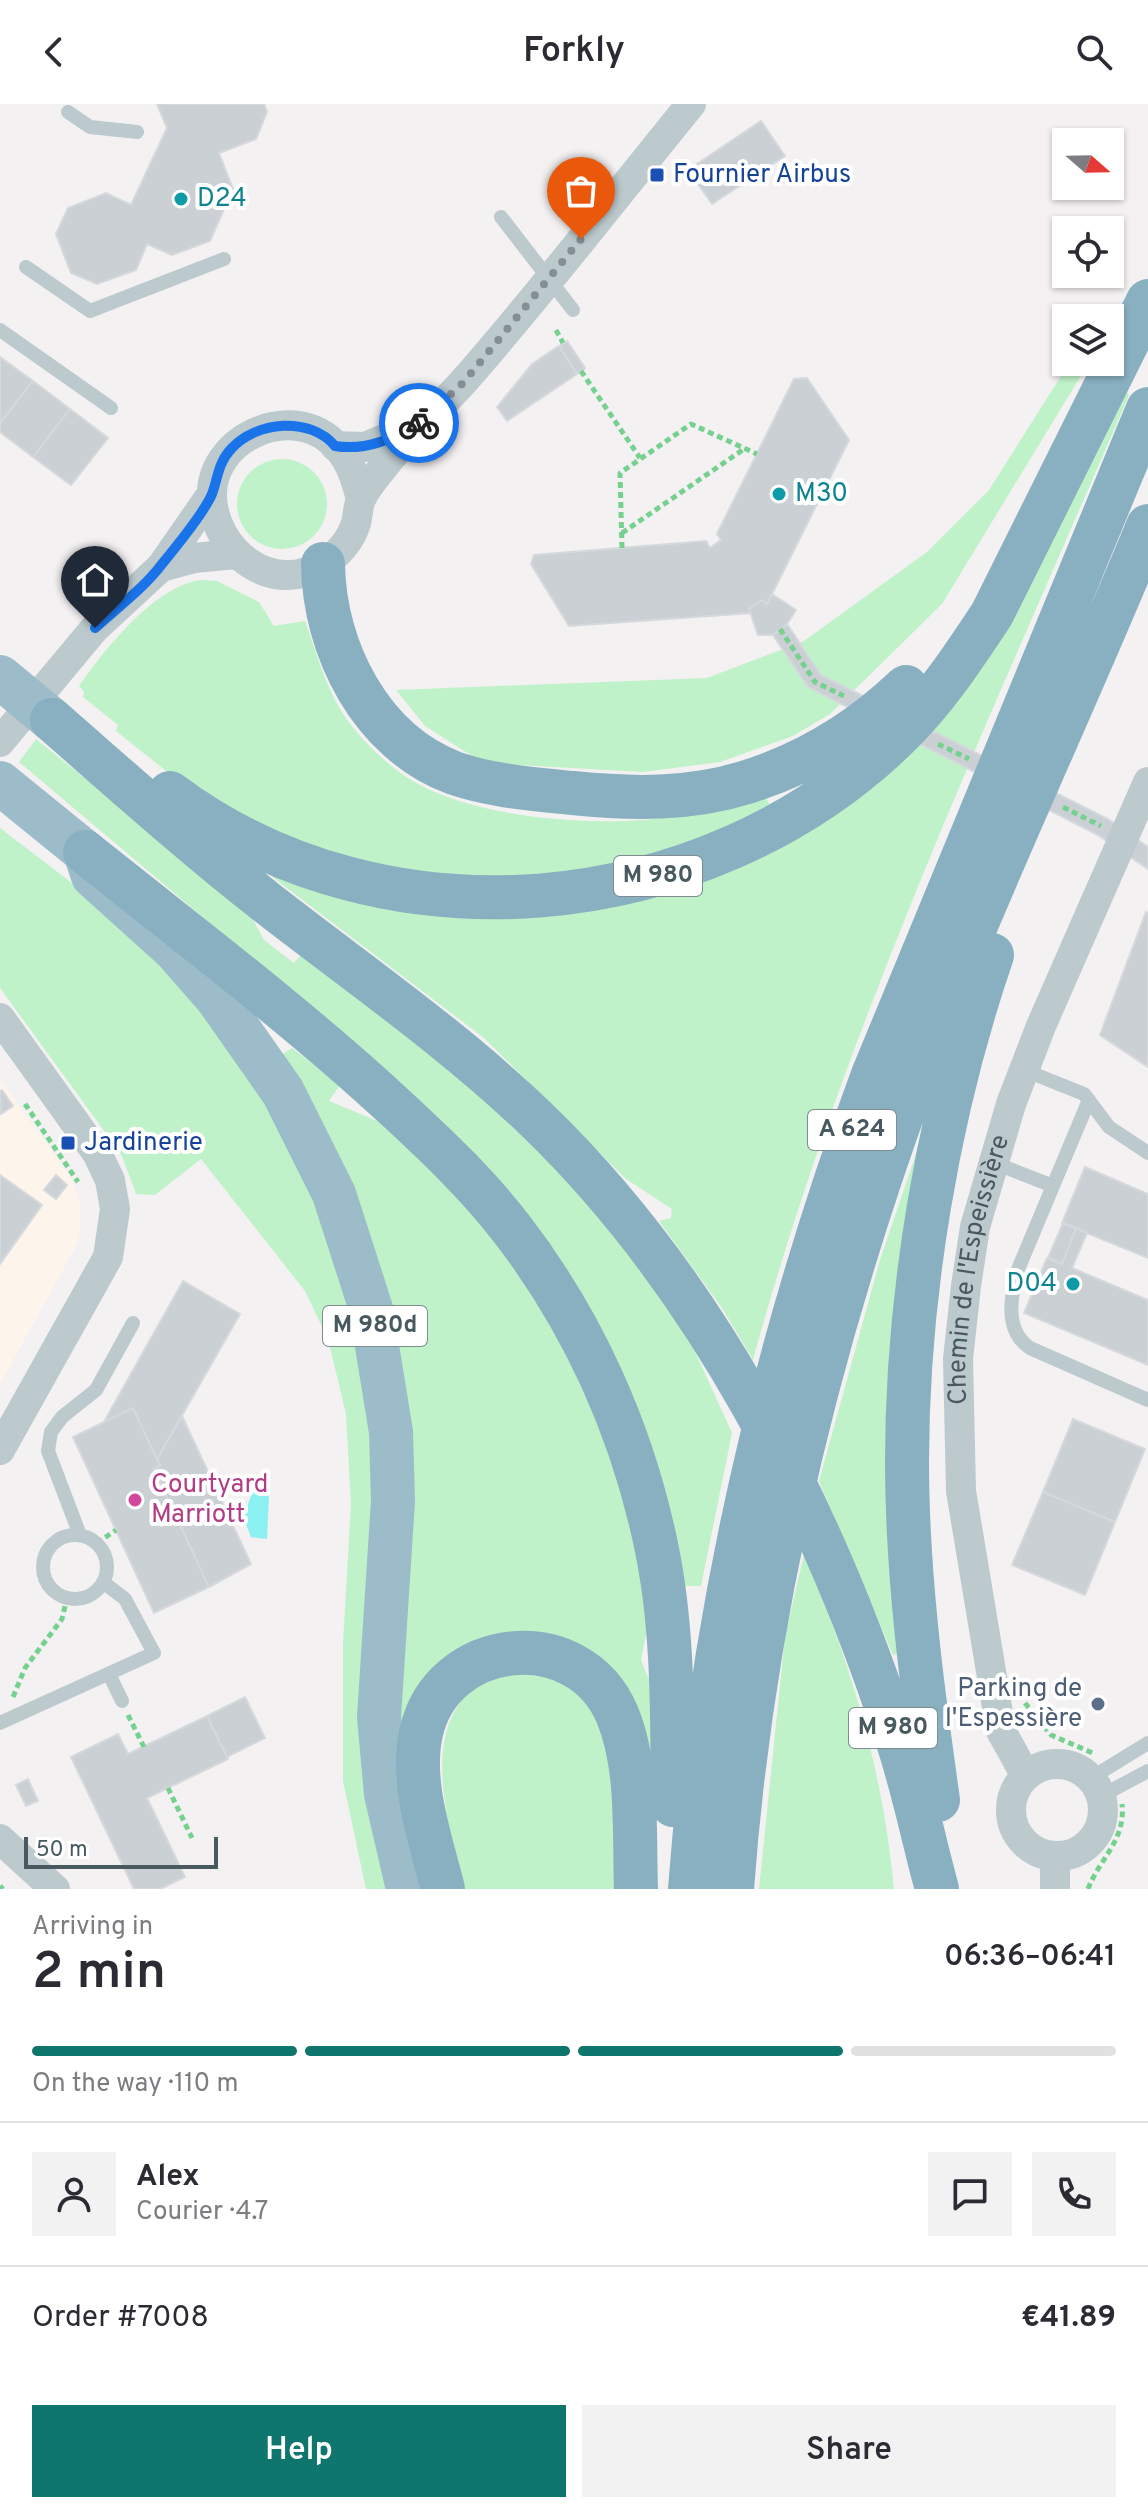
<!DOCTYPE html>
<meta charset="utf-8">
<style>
body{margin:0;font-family:Overpass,sans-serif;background:#f2f2f3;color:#2b2b33;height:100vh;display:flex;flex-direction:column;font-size:30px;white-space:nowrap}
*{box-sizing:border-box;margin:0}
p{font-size:26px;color:#7c7c81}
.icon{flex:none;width:44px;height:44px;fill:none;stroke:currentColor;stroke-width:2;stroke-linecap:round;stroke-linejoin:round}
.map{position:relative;height:1785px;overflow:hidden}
.drawer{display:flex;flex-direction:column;background:#fff;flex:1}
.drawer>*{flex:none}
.needle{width:52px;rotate:110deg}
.buttons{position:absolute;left:1052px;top:24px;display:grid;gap:16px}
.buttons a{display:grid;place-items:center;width:72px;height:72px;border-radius:0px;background:#fff;box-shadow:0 2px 6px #0004;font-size:40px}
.scale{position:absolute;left:24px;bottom:20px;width:194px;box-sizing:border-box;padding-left:8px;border:4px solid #485a60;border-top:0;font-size:22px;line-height:28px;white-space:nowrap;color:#485a60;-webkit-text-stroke:6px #fff;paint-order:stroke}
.pin{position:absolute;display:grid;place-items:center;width:68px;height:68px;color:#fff;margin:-82px -34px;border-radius:50% 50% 50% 0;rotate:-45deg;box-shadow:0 0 8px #0007}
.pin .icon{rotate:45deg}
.courier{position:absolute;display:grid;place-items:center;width:80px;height:80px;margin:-40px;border:6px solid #1a73e8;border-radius:50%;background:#fff;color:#222;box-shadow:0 2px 10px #0007}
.summary em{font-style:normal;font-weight:600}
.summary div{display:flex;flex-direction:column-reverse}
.summary{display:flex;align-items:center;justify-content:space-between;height:136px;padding:0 32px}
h1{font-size:52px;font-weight:600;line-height:60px}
.bar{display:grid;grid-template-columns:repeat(4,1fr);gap:12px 8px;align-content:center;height:96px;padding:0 32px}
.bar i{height:10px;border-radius:6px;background:#e1e1e2}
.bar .selected{background:#0f766e}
.bar p{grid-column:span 4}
.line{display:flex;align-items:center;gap:20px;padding:0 32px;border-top:2px solid #e1e1e2}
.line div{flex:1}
.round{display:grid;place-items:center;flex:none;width:84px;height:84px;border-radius:0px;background:#f2f2f3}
.button{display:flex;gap:16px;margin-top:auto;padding:16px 32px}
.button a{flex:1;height:92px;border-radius:0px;background:#0f766e;color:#fff;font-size:32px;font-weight:600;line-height:92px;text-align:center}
.button a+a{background:#f2f2f3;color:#2b2b33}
header{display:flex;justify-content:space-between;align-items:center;height:104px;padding:0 32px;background:#fff;font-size:36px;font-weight:600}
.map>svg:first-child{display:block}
.commercial{fill:#fdf4ec}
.green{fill:#bff2c8}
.water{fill:#8bf0f0}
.building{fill:#cbd0d4;stroke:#d5d9dd;stroke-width:2}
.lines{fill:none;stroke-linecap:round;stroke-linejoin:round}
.path{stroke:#76d191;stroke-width:5;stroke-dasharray:6 4;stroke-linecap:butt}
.service{stroke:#bccace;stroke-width:14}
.minor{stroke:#bccace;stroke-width:30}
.trunk{stroke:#9cbcc9;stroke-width:44}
.motorway{stroke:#88b0c1;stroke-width:44}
.done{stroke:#848f93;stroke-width:8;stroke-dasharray:0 14.4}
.route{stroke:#1a73e8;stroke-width:10}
.transit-dot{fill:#1a4fb4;stroke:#fff;stroke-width:3}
.culture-dot{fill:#0f9aa8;stroke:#fff;stroke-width:3}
.hotel-dot{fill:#d1479c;stroke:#fff;stroke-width:3}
.service-dot{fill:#5c6f8a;stroke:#fff;stroke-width:3}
.labels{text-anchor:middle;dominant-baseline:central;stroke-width:8;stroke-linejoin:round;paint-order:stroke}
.shield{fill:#fff;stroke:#7f8c90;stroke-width:2}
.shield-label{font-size:24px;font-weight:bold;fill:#485a60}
.transit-label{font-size:26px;fill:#164399;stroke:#fff;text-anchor:start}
.culture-label{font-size:26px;fill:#0d838f;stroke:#fff;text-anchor:start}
.street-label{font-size:26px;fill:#485a60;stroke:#fff}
.hotel-label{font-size:26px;fill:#b23c85;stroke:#fff;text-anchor:start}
.service-label{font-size:26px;fill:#4e5e75;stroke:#fff;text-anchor:end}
</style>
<header><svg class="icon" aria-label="back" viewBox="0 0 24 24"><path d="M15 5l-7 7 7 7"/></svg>Forkly<svg class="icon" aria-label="search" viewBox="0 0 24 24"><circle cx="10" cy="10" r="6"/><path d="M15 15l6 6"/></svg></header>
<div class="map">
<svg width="1148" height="1785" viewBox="0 0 1148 1785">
<rect width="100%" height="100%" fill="#f4f1f2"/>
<!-- commercial -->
<path class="commercial" d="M 0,976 L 70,1072 L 81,1100 L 79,1137 L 0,1280 Z"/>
<!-- green -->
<path class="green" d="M 1070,258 L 1085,265 L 942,500 L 830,610 L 793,632 L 720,658 L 643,668 L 483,659 L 425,622 L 396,586 L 707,574 L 804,537 L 927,448 L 989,386 Z
M 1122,281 L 1129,291 C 993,608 844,923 753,1256 L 722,1204 L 659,1117 L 671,1114 L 672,1105 L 626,1075 L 484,934 L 271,772 L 276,763 L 537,805 L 864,680 Z
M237 400a45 45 0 1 1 90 0a45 45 0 1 1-90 0Z
M 203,476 L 217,477 L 259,498 L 274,522 L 305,517 C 317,550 327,588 348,617 C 366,641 393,667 420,681 C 486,716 604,724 676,712 C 706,707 736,697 765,689 L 772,708 L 634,762 L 459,776 L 307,745 L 181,679 L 116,627 L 118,621 L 83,593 L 84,588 L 79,582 C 105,545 157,479 203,476 Z
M 36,635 L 248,806 L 264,836 L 294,859 L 303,848 L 431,945 L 587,1094 L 687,1230 L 732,1329 L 701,1482 L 676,1482 L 615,1271 L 224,831 L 19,658 Z
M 0,724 L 119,815 L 248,962 L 336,1140 L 375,1325 L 392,1785 L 366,1785 L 343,1677 L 343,1539 L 351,1400 L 346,1310 L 328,1235 L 305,1187 L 201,1055 L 155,1091 L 136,1090 L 121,1050 L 0,884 Z
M 292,944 L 340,981 L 329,997 L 387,1021 L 457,1089 L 549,1211 L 622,1373 L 650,1510 L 641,1556 L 650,1578 L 655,1711 L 642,1636 L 501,1531 L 397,1654 L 408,1362 L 277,954 Z
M 921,1035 L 906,1548 L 893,1551 L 819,1377 L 880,1156 Z
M 804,1450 C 851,1558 883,1667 894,1785 L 759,1785 L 785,1533 Z
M 532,1566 C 543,1570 556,1573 566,1579 C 622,1608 616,1730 621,1785 L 463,1785 C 449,1719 411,1608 495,1572 C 505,1567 520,1568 532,1566 Z"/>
<!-- water -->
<path class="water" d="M 254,1384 L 260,1384 L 269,1392 L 267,1435 L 251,1433 L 243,1413 Z"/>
<!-- building -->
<path class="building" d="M 157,0 L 264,0 L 267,8 L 256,35 L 219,49 L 233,85 L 210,137 L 172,151 L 147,140 L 136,166 L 97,180 L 71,169 L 56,130 L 68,104 L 106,89 L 131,101 L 167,24 Z
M 761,17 L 785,52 L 712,100 L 688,66 Z
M 567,237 L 585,264 L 577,270 L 559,242 Z
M 559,242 L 577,270 L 507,317 L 497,303 L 532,260 Z
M 0,253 L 33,277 L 0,319 Z
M 807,274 L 849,336 L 767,500 L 762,496 L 749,505 L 751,509 L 569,522 L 531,460 L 534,451 L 706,437 L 710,444 L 721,436 L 717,430 L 794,275 Z
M 33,277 L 70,305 L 33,353 L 0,328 L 0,319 Z
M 70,305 L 108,334 L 71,381 L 33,353 Z
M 772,490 L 796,506 L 787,520 L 773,531 L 758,531 L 749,505 L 762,496 L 767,500 Z
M 787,520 L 821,571 L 1108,715 L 1148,743 L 1148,765 L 1098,731 L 808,583 L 773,531 Z
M 1146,808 L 1148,809 L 1148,963 L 1100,931 Z
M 2,986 L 13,1002 L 1,1010 L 0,988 Z
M 1085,1063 L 1148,1090 L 1148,1154 L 1062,1119 Z
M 0,1071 L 42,1101 L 0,1160 Z
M 56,1071 L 67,1081 L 56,1095 L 44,1086 Z
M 1063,1119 L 1076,1124 L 1062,1160 L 1048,1154 Z
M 1076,1124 L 1087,1129 L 1072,1164 L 1148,1196 L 1148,1261 L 1024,1209 L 1047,1154 L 1062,1160 Z
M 183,1177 L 240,1210 L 157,1355 L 133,1304 L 104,1318 Z
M 133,1304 L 160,1362 L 154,1365 L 209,1483 L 154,1509 L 73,1333 Z
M 182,1312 L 251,1460 L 209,1483 L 154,1365 L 160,1362 L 157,1355 Z
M 1073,1315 L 1145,1345 L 1115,1418 L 1043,1388 Z
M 1043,1388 L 1115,1418 L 1085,1491 L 1012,1461 Z
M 245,1593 L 265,1634 L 227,1653 L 207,1612 Z
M 207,1612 L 228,1655 L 147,1694 L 185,1773 L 160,1785 L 134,1785 L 71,1653 L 118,1630 L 128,1650 Z
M 28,1675 L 38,1697 L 26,1702 L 16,1681 Z"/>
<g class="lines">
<!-- path -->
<path class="path" d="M 556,226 L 563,239
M 581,267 L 640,354
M 622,429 L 744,345
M 622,444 L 620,369 L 691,320 L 757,350
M 780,525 L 815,578 L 844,592
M 938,640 L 969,655
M 1063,703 L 1101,722
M 25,1000 L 78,1078
M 97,1439 L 116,1426
M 13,1593 L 25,1564 L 62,1515 L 67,1494
M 1025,1599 L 1051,1631 L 1095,1650
M 128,1611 L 144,1643
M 168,1684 L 192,1734
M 0,1782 L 3,1785
M 1088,1785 C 1100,1754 1126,1736 1122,1700"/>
<!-- service -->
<path class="service" d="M 68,8 L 90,23 L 137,28
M 501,113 L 573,206
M 26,163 L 90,207 L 224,155
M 0,226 L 111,304
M 1024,966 L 1084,990 L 1109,1023 L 1148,1049
M 1089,996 L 1019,1163 C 1011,1189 1003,1226 1030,1244 L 1148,1296
M 992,1058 L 1053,1082
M 80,1431 L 48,1347 L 51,1328 L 62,1313 L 96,1286 L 133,1219
M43 1463a32 32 0 1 1 64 0a32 32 0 1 1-64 0Z
M 109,1570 L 122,1597
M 0,1619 L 154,1549 L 125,1495 L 103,1478
M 1091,1674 L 1148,1639
M 1101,1692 L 1148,1667"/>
<!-- minor -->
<g class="minor">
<path d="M 335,342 L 365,343 L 410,324"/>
<path d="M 361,395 C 355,373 349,352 331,337 C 288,299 209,335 212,394 C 215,447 272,493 323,460 C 338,451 351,436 356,419 C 358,411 358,402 361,395 C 367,381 380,368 389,356 C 412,327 440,304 464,277 C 543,187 616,92 691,0"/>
<path d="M 161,463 L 194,454 L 236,450"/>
<path d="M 0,638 L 95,524 L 161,463 L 211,391"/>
<path d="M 0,914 L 97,1049 L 110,1076 L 115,1105 L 108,1153 L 0,1346"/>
<circle cx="1057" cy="1706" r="46"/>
<path id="s1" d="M 1026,1672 L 1001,1627 L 961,1387 L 958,1255 L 966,1182 L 975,1123 L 1011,1000 L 1041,922 L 1148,678"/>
<path d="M 0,1735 L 55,1785"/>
<path d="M 1055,1785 L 1055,1753"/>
</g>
<!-- trunk -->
<path class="trunk" d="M 0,573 L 52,616
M 0,679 L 85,748 L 93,772 L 175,846 L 217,894 L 283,988 L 334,1090 L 371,1205 L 391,1328 L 393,1397 L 379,1613 L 386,1690 L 408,1785"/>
<!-- motorway -->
<path class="motorway" d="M 323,460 C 324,545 371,638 454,669 C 491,682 533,685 573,689 C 632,695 690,696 747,678 C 808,659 860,627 906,583
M 52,616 C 123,678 192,740 266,798 C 357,869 453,935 537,1016 C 708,1181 823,1408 896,1632 C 913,1682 923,1734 937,1785
M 170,689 C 385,850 704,819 895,635 C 934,598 963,554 992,510 L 1148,197
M 85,748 C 190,832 299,914 398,1006 C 438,1043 478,1081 511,1124 C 583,1217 632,1326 656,1441 C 674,1526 672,1614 673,1701
M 938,1696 C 922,1584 907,1470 907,1358 C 907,1191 938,1008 992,851
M 443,1785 C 431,1737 410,1679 421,1629 C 442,1533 578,1519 617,1610 C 639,1662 634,1730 636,1785
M 690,1785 C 711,1505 775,1235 873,971 L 1148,305
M 732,1785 C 752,1510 817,1245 911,986 C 981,794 1071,611 1148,422"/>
</g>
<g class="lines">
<!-- done -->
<path class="done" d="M 419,319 L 463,279 L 581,135"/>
<!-- route -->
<path class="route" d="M 95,524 C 117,504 144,484 162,460 C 176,443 204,409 212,390 C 218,374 218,359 231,345 C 256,317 310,312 335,342 C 367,347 392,335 419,319"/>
</g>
<!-- markers -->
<g class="transit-dot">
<rect x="649" y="63" width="16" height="16" rx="4"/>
<rect x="60" y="1031" width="16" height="16" rx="4"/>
</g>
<g class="culture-dot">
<circle cx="181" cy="95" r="8"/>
<circle cx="779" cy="390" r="8"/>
<circle cx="1073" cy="1180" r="8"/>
</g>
<circle class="hotel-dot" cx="135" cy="1396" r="8"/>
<circle class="service-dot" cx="1098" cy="1600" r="8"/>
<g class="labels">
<!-- shield labels -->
<g class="shield">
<rect x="614" y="752" width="88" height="40" rx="6"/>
<rect x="808" y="1006" width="88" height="40" rx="6"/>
<rect x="323" y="1202" width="104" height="40" rx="6"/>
<rect x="849" y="1604" width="88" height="40" rx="6"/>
</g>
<g class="shield-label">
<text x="658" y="772">M 980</text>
<text x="852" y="1026">A 624</text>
<text x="375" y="1222">M 980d</text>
<text x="893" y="1624">M 980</text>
</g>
<!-- transit labels -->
<g class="transit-label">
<text x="673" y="71">Fournier Airbus</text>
<text x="84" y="1039">Jardinerie</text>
</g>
<!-- culture labels -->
<g class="culture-label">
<text x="197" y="95">D24</text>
<text x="795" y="390">M30</text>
<text x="1057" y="1180" text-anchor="end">D04</text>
</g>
<!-- street labels -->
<g class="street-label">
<text stroke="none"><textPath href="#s1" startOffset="518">Chemin de l'Espeissière</textPath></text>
</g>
<!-- hotel labels -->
<g class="hotel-label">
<text x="151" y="1381">Courtyard<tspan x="151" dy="30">Marriott</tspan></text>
</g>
<!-- service labels -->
<g class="service-label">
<text x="1082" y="1585">Parking de<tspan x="1082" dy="30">l'Espessière</tspan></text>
</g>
</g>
</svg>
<div class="buttons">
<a><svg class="needle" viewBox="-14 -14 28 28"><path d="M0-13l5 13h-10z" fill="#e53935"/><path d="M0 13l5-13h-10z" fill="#7c7c81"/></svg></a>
<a><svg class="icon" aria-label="locate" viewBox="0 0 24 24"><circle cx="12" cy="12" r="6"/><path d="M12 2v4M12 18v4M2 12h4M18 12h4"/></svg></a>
<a><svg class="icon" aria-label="layers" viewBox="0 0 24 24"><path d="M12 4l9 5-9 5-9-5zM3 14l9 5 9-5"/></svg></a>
</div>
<div class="scale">50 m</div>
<div class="pin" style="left:581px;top:135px;background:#ea580c"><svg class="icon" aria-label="bag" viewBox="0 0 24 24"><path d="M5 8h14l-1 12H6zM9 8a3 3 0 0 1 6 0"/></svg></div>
<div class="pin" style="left:95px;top:524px;background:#1f2937"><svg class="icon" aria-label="home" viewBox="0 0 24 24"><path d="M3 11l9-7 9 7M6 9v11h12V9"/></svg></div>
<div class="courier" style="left:419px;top:319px"><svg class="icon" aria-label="bike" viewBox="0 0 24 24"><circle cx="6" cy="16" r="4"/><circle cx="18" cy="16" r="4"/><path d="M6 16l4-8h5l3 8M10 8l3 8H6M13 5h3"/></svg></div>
</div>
<section class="drawer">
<div class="summary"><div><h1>2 min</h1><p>Arriving in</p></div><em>06:36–06:41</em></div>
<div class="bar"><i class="selected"></i><i class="selected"></i><i class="selected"></i><i></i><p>On the way · 110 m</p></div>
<div class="line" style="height:144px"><a class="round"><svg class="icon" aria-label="person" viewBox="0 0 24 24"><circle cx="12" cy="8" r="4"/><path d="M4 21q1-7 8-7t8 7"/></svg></a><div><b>Alex</b><p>Courier · 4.7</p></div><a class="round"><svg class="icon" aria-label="chat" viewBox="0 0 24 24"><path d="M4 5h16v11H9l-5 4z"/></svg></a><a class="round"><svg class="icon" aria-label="phone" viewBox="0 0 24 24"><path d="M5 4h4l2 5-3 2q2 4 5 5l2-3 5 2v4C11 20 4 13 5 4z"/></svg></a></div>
<div class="line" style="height:104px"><div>Order #7008</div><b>€41.89</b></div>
<div class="button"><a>Help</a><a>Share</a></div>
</section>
